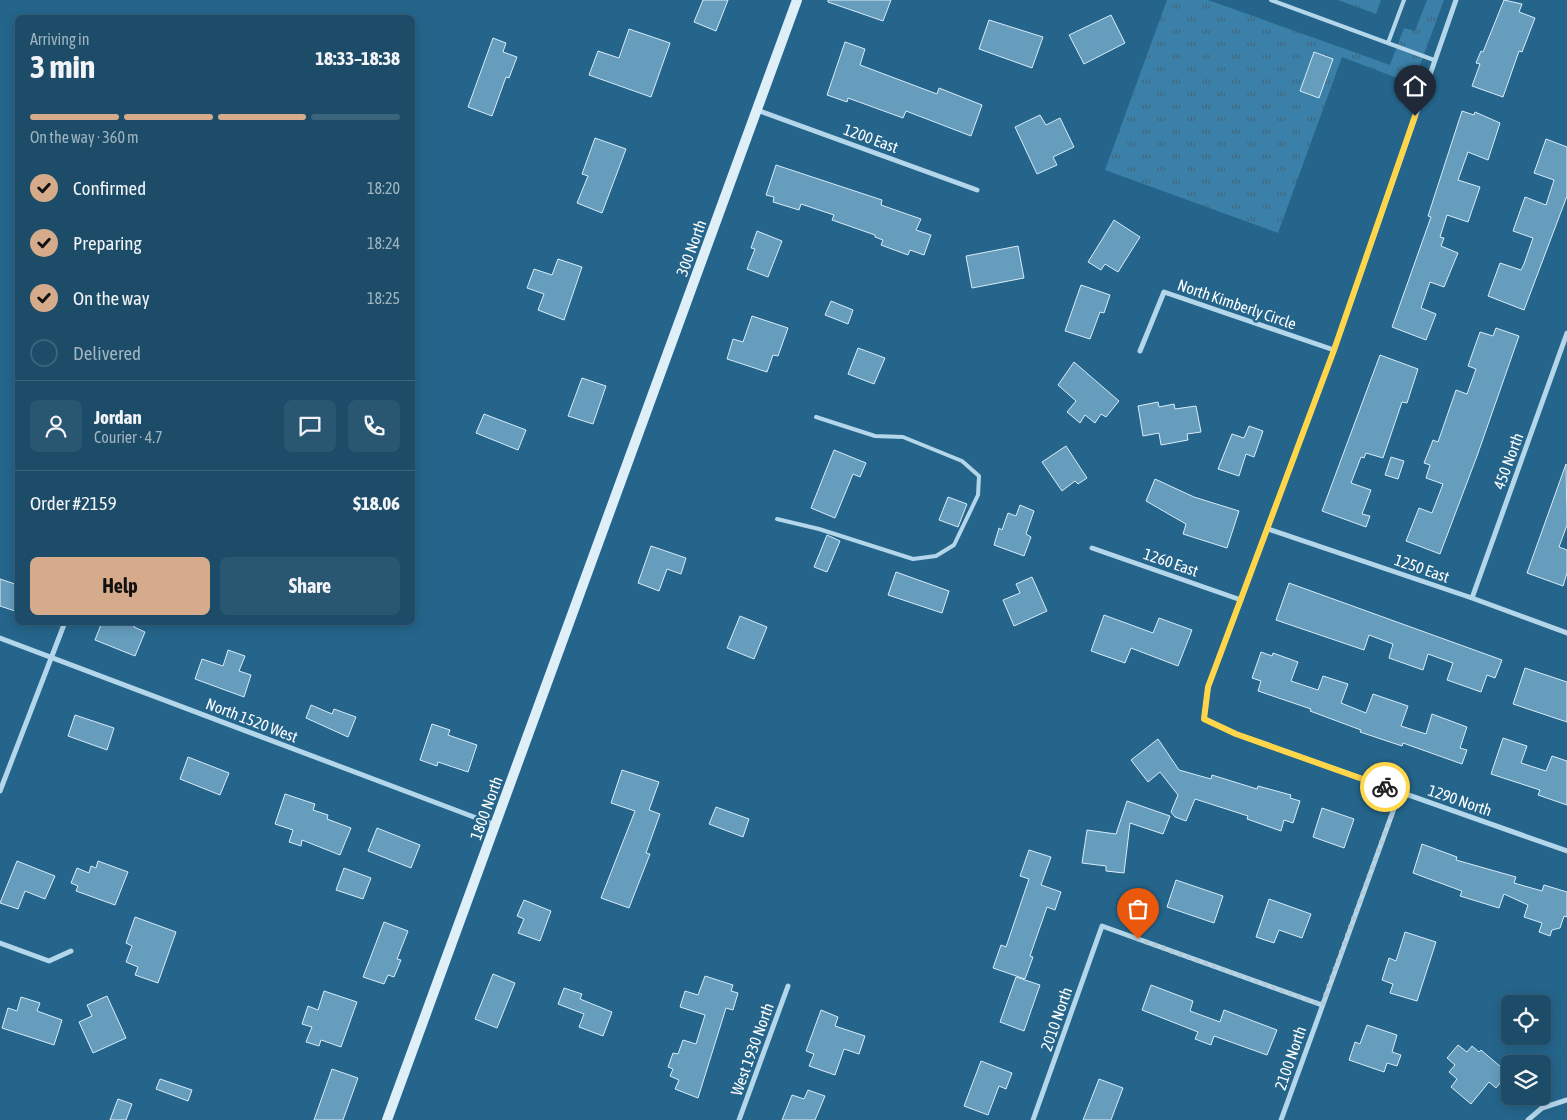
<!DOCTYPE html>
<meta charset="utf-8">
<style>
body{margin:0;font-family:"Asap Condensed",sans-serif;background:#295671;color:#f1f3f6;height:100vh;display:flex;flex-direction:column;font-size:19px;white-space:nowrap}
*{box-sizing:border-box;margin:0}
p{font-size:16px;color:#a0b4c0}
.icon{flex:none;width:28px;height:28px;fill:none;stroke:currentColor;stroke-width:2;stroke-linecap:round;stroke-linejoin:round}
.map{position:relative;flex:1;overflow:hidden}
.drawer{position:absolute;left:15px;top:15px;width:400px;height:610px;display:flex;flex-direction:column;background:#1c4c68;border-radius:8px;box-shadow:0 2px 12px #0003,0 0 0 1px #3a637c}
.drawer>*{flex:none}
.tools{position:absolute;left:1501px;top:995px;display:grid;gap:10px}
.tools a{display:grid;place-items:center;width:50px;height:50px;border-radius:8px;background:#1c4c68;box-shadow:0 2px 12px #0003,0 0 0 1px #3a637c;font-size:25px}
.pin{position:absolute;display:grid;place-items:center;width:42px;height:42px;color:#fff;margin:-51px -21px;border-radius:50% 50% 50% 0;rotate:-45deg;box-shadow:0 0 5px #0007}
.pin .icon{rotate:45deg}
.courier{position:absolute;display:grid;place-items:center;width:50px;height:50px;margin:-25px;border:4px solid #ffd54a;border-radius:50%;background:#fff;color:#222;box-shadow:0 1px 6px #0007}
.head em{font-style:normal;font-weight:700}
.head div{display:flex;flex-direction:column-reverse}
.head{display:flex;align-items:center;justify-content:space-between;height:85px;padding:0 15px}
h1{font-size:32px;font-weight:700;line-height:38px}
.bar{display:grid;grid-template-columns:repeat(4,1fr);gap:8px 5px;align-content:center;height:60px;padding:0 15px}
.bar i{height:6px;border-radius:4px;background:#3a637c}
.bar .on{background:#d6ab8b}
.bar p{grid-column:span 4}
.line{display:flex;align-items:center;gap:12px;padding:0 15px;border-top:1px solid #3a637c}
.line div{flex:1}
.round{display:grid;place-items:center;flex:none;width:52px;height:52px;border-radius:8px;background:#295671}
ol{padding:0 15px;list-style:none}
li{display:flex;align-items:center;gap:15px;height:55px}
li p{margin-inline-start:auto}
li .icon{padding:5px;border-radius:50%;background:#d6ab8b;color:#111;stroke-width:4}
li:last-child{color:#a0b4c0}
li i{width:28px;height:28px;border:2px solid #3a637c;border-radius:50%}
.primary-button{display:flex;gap:10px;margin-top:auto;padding:10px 15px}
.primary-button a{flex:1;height:58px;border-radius:8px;background:#d6ab8b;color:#111;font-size:20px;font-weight:700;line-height:58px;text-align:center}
.primary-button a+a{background:#295671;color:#f1f3f6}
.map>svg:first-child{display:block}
.grass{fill:url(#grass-tufts)}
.building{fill:#669dbd;stroke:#d8ecf8}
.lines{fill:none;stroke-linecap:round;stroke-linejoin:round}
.lane{stroke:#b4d6ea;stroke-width:4}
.street{stroke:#b4d6ea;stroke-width:5}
.secondary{stroke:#dfeff8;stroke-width:10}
.done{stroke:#b3c9d6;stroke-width:5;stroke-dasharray:0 9}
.route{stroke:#ffd54a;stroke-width:6}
.labels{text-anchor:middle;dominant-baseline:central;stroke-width:5;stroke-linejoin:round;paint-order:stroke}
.street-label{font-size:16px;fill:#fff;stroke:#25658b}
</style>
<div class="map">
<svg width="1567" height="1120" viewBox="0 0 1567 1120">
<defs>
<pattern id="grass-tufts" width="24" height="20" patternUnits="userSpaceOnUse" patternTransform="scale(1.25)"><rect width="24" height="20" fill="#3a80a8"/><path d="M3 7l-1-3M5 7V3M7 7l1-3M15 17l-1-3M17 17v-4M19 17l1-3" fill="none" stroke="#42697f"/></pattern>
</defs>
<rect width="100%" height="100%" fill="#25658b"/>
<!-- grass -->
<path class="grass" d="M 1167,0 L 1208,0 L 1390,65 L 1404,28 L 1415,31 L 1427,0 L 1444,0 L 1413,84 L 1342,57 L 1278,233 L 1105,170 Z
M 1338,0 L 1381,0 L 1376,14 Z"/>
<!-- building -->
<path class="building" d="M 703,0 L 728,0 L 716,31 L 694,22 Z
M 828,0 L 891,0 L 883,21 L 828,2 Z
M 1504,0 L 1522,4 L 1519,12 L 1535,18 L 1522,52 L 1519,51 L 1503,97 L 1472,86 L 1480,64 L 1476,63 L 1481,51 L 1483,52 Z
M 1111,15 L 1125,43 L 1084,64 L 1069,35 Z
M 989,20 L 1043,37 L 1032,68 L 979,49 Z
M 629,29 L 670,43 L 651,97 L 589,75 L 598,51 L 619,58 Z
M 493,38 L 506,43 L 503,52 L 517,57 L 509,78 L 506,77 L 492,116 L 468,107 Z
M 845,42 L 865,49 L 860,65 L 937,94 L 939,88 L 982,105 L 971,136 L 906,111 L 903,118 L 848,98 L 847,102 L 827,95 Z
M 1314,52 L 1333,59 L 1319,98 L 1300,91 Z
M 1462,111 L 1474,115 L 1475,112 L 1500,123 L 1488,160 L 1468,152 L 1458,180 L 1480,187 L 1468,222 L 1447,215 L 1440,237 L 1444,238 L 1441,246 L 1458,253 L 1444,287 L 1430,282 L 1421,308 L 1436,314 L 1426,340 L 1392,327 L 1431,217 L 1428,216 Z
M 1040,115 L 1046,125 L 1060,118 L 1074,147 L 1053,157 L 1057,165 L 1037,174 L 1015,127 Z
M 595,138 L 626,149 L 602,213 L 577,203 L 588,176 L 582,174 Z
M 1546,139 L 1567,147 L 1567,196 L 1524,310 L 1488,296 L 1500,263 L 1521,270 L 1524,264 L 1533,238 L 1513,231 L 1525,197 L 1546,205 L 1554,180 L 1534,173 Z
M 776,165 L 882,200 L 881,205 L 921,219 L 916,230 L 931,235 L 924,255 L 910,250 L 908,255 L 881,245 L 883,240 L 875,237 L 875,235 L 832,220 L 834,215 L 801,204 L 799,210 L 773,202 L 774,197 L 766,195 Z
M 1114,220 L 1140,237 L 1118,272 L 1105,264 L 1101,270 L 1088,262 Z
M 757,231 L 782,241 L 768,277 L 747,269 L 755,249 L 751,248 Z
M 1018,246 L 1024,278 L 972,288 L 966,256 Z
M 558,259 L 582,267 L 564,320 L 538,310 L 544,294 L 527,288 L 534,269 L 552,275 Z
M 1081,285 L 1110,295 L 1104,313 L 1100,312 L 1090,339 L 1065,331 Z
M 831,301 L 853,310 L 848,324 L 825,315 Z
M 752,316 L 788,328 L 778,356 L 773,355 L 767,372 L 727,359 L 733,339 L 743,342 Z
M 1496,328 L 1519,336 L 1477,456 L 1440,554 L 1406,541 L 1419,508 L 1432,513 L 1443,484 L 1426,478 L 1430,465 L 1424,463 L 1433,440 L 1438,442 L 1456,390 L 1467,394 L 1476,369 L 1468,366 L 1480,332 L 1493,336 Z
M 858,348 L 885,358 L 874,384 L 848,374 Z
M 1380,355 L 1418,369 L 1407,403 L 1402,402 L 1383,458 L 1366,453 L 1364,458 L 1361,457 L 1351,483 L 1371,490 L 1362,514 L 1370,516 L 1366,527 L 1322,511 Z
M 1074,362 L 1119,401 L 1106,417 L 1101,414 L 1095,423 L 1085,415 L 1080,423 L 1067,412 L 1076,401 L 1058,385 Z
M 582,378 L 606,386 L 593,424 L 568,416 Z
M 1158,402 L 1159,407 L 1174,404 L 1175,409 L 1196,406 L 1201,432 L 1187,434 L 1188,440 L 1161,445 L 1159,433 L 1143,436 L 1138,406 Z
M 484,414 L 526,430 L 518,450 L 476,433 Z
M 1249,426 L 1263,431 L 1254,457 L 1246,454 L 1239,476 L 1218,469 L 1232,434 L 1244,438 Z
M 1066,446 L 1087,478 L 1078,484 L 1075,481 L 1062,491 L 1042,462 Z
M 834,450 L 866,463 L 860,477 L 853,474 L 835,518 L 811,508 Z
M 1391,457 L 1404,461 L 1398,479 L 1385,475 Z
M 1566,464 L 1567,525 L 1559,547 L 1567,550 L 1567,573 L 1563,586 L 1527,573 Z
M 1155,479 L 1194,497 L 1239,511 L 1227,548 L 1183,534 L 1186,524 L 1146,501 Z
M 948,497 L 967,504 L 958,527 L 939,520 Z
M 1020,505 L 1034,511 L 1026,534 L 1031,537 L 1024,556 L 994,545 L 999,528 L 1002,530 L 1008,513 L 1016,516 Z
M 827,535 L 840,541 L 827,572 L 814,567 Z
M 651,546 L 686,558 L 681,574 L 667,569 L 659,591 L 638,583 Z
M 896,572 L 949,591 L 942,613 L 888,595 Z
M 1032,577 L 1047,611 L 1014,626 L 1003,600 L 1020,593 L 1016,584 Z
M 0,579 L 18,585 L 18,612 L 0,606 Z
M 1289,583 L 1502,660 L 1495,678 L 1487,675 L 1481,692 L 1447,680 L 1453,663 L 1428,654 L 1423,670 L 1389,658 L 1393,644 L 1369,635 L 1364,650 L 1276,620 Z
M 1104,615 L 1153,633 L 1159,618 L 1192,630 L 1178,666 L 1131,648 L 1125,663 L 1091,651 Z
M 740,616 L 767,627 L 754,659 L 727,648 Z
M 102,622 L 136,622 L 134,627 L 145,632 L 135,656 L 95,640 Z
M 228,650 L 245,656 L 239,671 L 251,675 L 244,697 L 195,679 L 202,659 L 223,666 Z
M 1261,652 L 1272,656 L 1273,653 L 1298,662 L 1291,681 L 1318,690 L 1323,676 L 1348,684 L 1341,703 L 1366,713 L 1373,694 L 1408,706 L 1401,726 L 1426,734 L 1432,714 L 1467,727 L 1460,748 L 1467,750 L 1462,764 L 1403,743 L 1402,746 L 1360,732 L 1361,730 L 1310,711 L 1311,709 L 1258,691 L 1261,681 L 1252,678 Z
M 1525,668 L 1567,682 L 1567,722 L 1513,704 Z
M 311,705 L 332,714 L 334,709 L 356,717 L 348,737 L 306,718 Z
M 75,715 L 114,728 L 107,750 L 68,736 Z
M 432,724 L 450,730 L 448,735 L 477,745 L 468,772 L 438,762 L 437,766 L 420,760 Z
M 1503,738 L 1527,746 L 1521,763 L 1546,771 L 1552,756 L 1567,761 L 1567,805 L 1538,795 L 1540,790 L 1491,774 Z
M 1158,739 L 1179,770 L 1211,779 L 1212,775 L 1257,789 L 1258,786 L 1291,795 L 1290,798 L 1300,801 L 1293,823 L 1284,820 L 1281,831 L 1247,819 L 1248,816 L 1195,799 L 1186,821 L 1175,817 L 1171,812 L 1178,795 L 1160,772 L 1148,782 L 1131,760 Z
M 188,757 L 229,773 L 220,795 L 180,779 Z
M 622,770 L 659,782 L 649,810 L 660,814 L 646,853 L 650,854 L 629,908 L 601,898 L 635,811 L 611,803 Z
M 285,794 L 315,804 L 313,810 L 328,815 L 327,819 L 351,828 L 340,855 L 302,840 L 301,846 L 289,842 L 293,830 L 275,824 Z
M 1127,801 L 1170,816 L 1163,834 L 1130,823 L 1124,873 L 1106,871 L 1106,866 L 1082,863 L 1087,830 L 1116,834 Z
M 716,807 L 749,819 L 743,837 L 709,824 Z
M 1322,808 L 1354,819 L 1344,848 L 1313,837 Z
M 377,828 L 420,845 L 411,868 L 368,851 Z
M 1422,844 L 1457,857 L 1456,860 L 1516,877 L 1514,883 L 1542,891 L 1544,885 L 1567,892 L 1567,917 L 1564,916 L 1560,928 L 1552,930 L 1550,936 L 1539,932 L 1542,923 L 1524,917 L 1528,905 L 1504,894 L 1499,908 L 1460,896 L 1462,891 L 1413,873 Z
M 1029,850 L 1051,857 L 1041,885 L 1061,892 L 1055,910 L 1047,907 L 1030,956 L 1033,957 L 1025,979 L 993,968 L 1001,945 L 1006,947 L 1029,879 L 1020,876 Z
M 17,861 L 55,876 L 45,899 L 25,891 L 18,909 L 0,903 Z
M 98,861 L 128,872 L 115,905 L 76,891 L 78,886 L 71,883 L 77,868 L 89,873 L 91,866 L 96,868 Z
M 344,868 L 371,878 L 363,899 L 336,890 Z
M 1176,880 L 1223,896 L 1214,923 L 1167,907 Z
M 1269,899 L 1311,914 L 1302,938 L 1279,930 L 1274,943 L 1256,937 Z
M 524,900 L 551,911 L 540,941 L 518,933 L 524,919 L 517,916 Z
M 135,917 L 176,932 L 158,983 L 135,975 L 138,967 L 126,962 L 132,946 L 126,943 Z
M 384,922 L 408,931 L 397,959 L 401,960 L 394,977 L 388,975 L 384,984 L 363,977 Z
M 1405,932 L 1436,942 L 1417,1001 L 1390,993 L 1393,984 L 1382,980 L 1389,958 L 1396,961 Z
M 493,974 L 515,983 L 497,1028 L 475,1019 Z
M 705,976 L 733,985 L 731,991 L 738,993 L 733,1010 L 726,1008 L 698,1098 L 675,1089 L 679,1080 L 670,1076 L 673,1069 L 668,1067 L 673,1053 L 678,1054 L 683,1040 L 696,1044 L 705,1015 L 680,1007 L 685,991 L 698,995 Z
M 1016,977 L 1040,985 L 1024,1031 L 1000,1022 Z
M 1151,985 L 1193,1001 L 1190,1011 L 1220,1022 L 1224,1010 L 1277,1030 L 1267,1055 L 1214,1036 L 1211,1045 L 1195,1039 L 1198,1032 L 1142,1010 Z
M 564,988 L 582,994 L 580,999 L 612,1012 L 603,1036 L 579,1027 L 584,1014 L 558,1004 Z
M 324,991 L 357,1002 L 341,1047 L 321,1040 L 319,1046 L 306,1042 L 312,1027 L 302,1024 L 308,1006 L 318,1010 Z
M 107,996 L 126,1038 L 93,1053 L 79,1022 L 92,1016 L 87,1005 Z
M 21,997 L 40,1003 L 37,1011 L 62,1020 L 54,1045 L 2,1028 L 8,1008 L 17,1011 Z
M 821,1010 L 838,1017 L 835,1026 L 865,1036 L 859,1054 L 844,1049 L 835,1075 L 809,1066 L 814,1054 L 806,1051 Z
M 1367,1025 L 1397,1035 L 1392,1052 L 1401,1055 L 1397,1066 L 1387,1063 L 1384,1072 L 1349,1060 L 1355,1042 L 1360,1044 Z
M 1458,1045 L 1467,1052 L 1472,1046 L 1479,1052 L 1481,1050 L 1508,1073 L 1496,1088 L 1489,1082 L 1471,1104 L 1451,1087 L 1457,1079 L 1449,1072 L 1455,1065 L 1447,1058 Z
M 981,1061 L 1012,1073 L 1006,1089 L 999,1086 L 988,1115 L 964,1106 Z
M 332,1069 L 358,1078 L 343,1120 L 314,1120 Z
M 160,1079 L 192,1090 L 188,1101 L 156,1089 Z
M 1099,1079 L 1123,1088 L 1111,1120 L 1083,1120 Z
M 808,1090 L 825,1096 L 815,1120 L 782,1120 L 792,1095 L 804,1099 Z
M 118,1099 L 132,1104 L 126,1120 L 110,1120 Z"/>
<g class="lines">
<!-- lane -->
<path class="lane" d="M 1271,0 L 1434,60
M 1388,43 L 1404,0
M 777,519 L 819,529 L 913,559 L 936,556 L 954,545 L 978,495 L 979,476 L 962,461 L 903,437 L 875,436 L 816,417"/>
<!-- street -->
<path class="street" d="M 1456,0 L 1334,350 L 1208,687 L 1204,719 L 1236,734 L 1567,851
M 757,110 L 977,190
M 1140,351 L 1164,292 L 1334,350
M 1268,529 L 1472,598 L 1567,633
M 1092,548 L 1241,600
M 1472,598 L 1567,333
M 0,638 L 495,825
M 0,791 L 65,622
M 0,943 L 49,961 L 71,951
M 739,1120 L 788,986
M 1033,1120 L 1102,926 L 1322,1005
M 1281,1120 L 1400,792
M 1528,1120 L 1542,1108 L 1567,1100"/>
<!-- secondary -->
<path class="secondary" d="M 387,1120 L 797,0"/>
</g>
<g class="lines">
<!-- done -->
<path class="done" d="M 1138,939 L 1322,1005 L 1400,792 L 1385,787"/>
<!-- route -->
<path class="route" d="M 1385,787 L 1236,734 L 1204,719 L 1208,687 L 1334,350 L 1415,116"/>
</g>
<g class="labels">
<!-- street labels -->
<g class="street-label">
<text transform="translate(871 138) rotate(20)">1200 East</text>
<text transform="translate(691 248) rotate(-70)">300 North</text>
<text transform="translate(1237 304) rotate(19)">North Kimberly Circle</text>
<text transform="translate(1508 461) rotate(-70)">450 North</text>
<text transform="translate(1171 562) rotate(19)">1260 East</text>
<text transform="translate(1422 568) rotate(19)">1250 East</text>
<text transform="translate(252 720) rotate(21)">North 1520 West</text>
<text transform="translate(1460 800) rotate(19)">1290 North</text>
<text transform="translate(486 808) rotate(-70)">1800 North</text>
<text transform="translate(1056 1019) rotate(-71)">2010 North</text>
<text transform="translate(752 1049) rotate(-70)">West 1930 North</text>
<text transform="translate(1290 1058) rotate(-71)">2100 North</text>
</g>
</g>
</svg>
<div class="tools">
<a><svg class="icon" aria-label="locate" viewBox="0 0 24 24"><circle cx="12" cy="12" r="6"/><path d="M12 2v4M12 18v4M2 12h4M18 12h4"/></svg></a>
<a><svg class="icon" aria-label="layers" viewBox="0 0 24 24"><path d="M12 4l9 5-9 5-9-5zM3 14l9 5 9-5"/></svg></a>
</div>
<div class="pin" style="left:1138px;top:939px;background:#ea580c"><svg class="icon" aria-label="bag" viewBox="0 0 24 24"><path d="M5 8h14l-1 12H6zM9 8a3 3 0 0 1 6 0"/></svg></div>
<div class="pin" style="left:1415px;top:116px;background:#1f2937"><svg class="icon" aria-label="home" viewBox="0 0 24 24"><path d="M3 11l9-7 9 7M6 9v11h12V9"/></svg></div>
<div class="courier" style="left:1385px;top:787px"><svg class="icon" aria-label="bike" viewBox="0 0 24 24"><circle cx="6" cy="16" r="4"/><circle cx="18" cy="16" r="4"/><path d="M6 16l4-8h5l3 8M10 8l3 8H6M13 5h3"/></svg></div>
<section class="drawer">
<div class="head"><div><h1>3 min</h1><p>Arriving in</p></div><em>18:33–18:38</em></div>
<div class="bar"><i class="on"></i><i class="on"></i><i class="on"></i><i></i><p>On the way · 360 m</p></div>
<ol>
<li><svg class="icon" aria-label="check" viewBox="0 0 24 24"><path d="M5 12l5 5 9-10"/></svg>Confirmed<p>18:20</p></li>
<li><svg class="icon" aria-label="check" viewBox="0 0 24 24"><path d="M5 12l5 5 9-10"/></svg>Preparing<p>18:24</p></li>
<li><svg class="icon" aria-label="check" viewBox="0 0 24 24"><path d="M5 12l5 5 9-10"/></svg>On the way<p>18:25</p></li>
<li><i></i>Delivered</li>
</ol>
<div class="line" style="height:90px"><a class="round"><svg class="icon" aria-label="person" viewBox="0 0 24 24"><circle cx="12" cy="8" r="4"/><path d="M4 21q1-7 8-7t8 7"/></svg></a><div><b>Jordan</b><p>Courier · 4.7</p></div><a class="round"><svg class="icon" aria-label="chat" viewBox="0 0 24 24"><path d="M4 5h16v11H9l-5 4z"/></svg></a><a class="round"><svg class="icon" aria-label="phone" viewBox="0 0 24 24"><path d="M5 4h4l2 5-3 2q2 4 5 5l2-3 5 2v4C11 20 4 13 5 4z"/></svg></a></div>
<div class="line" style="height:65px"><div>Order #2159</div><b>$18.06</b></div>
<div class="primary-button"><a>Help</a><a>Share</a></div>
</section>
</div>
